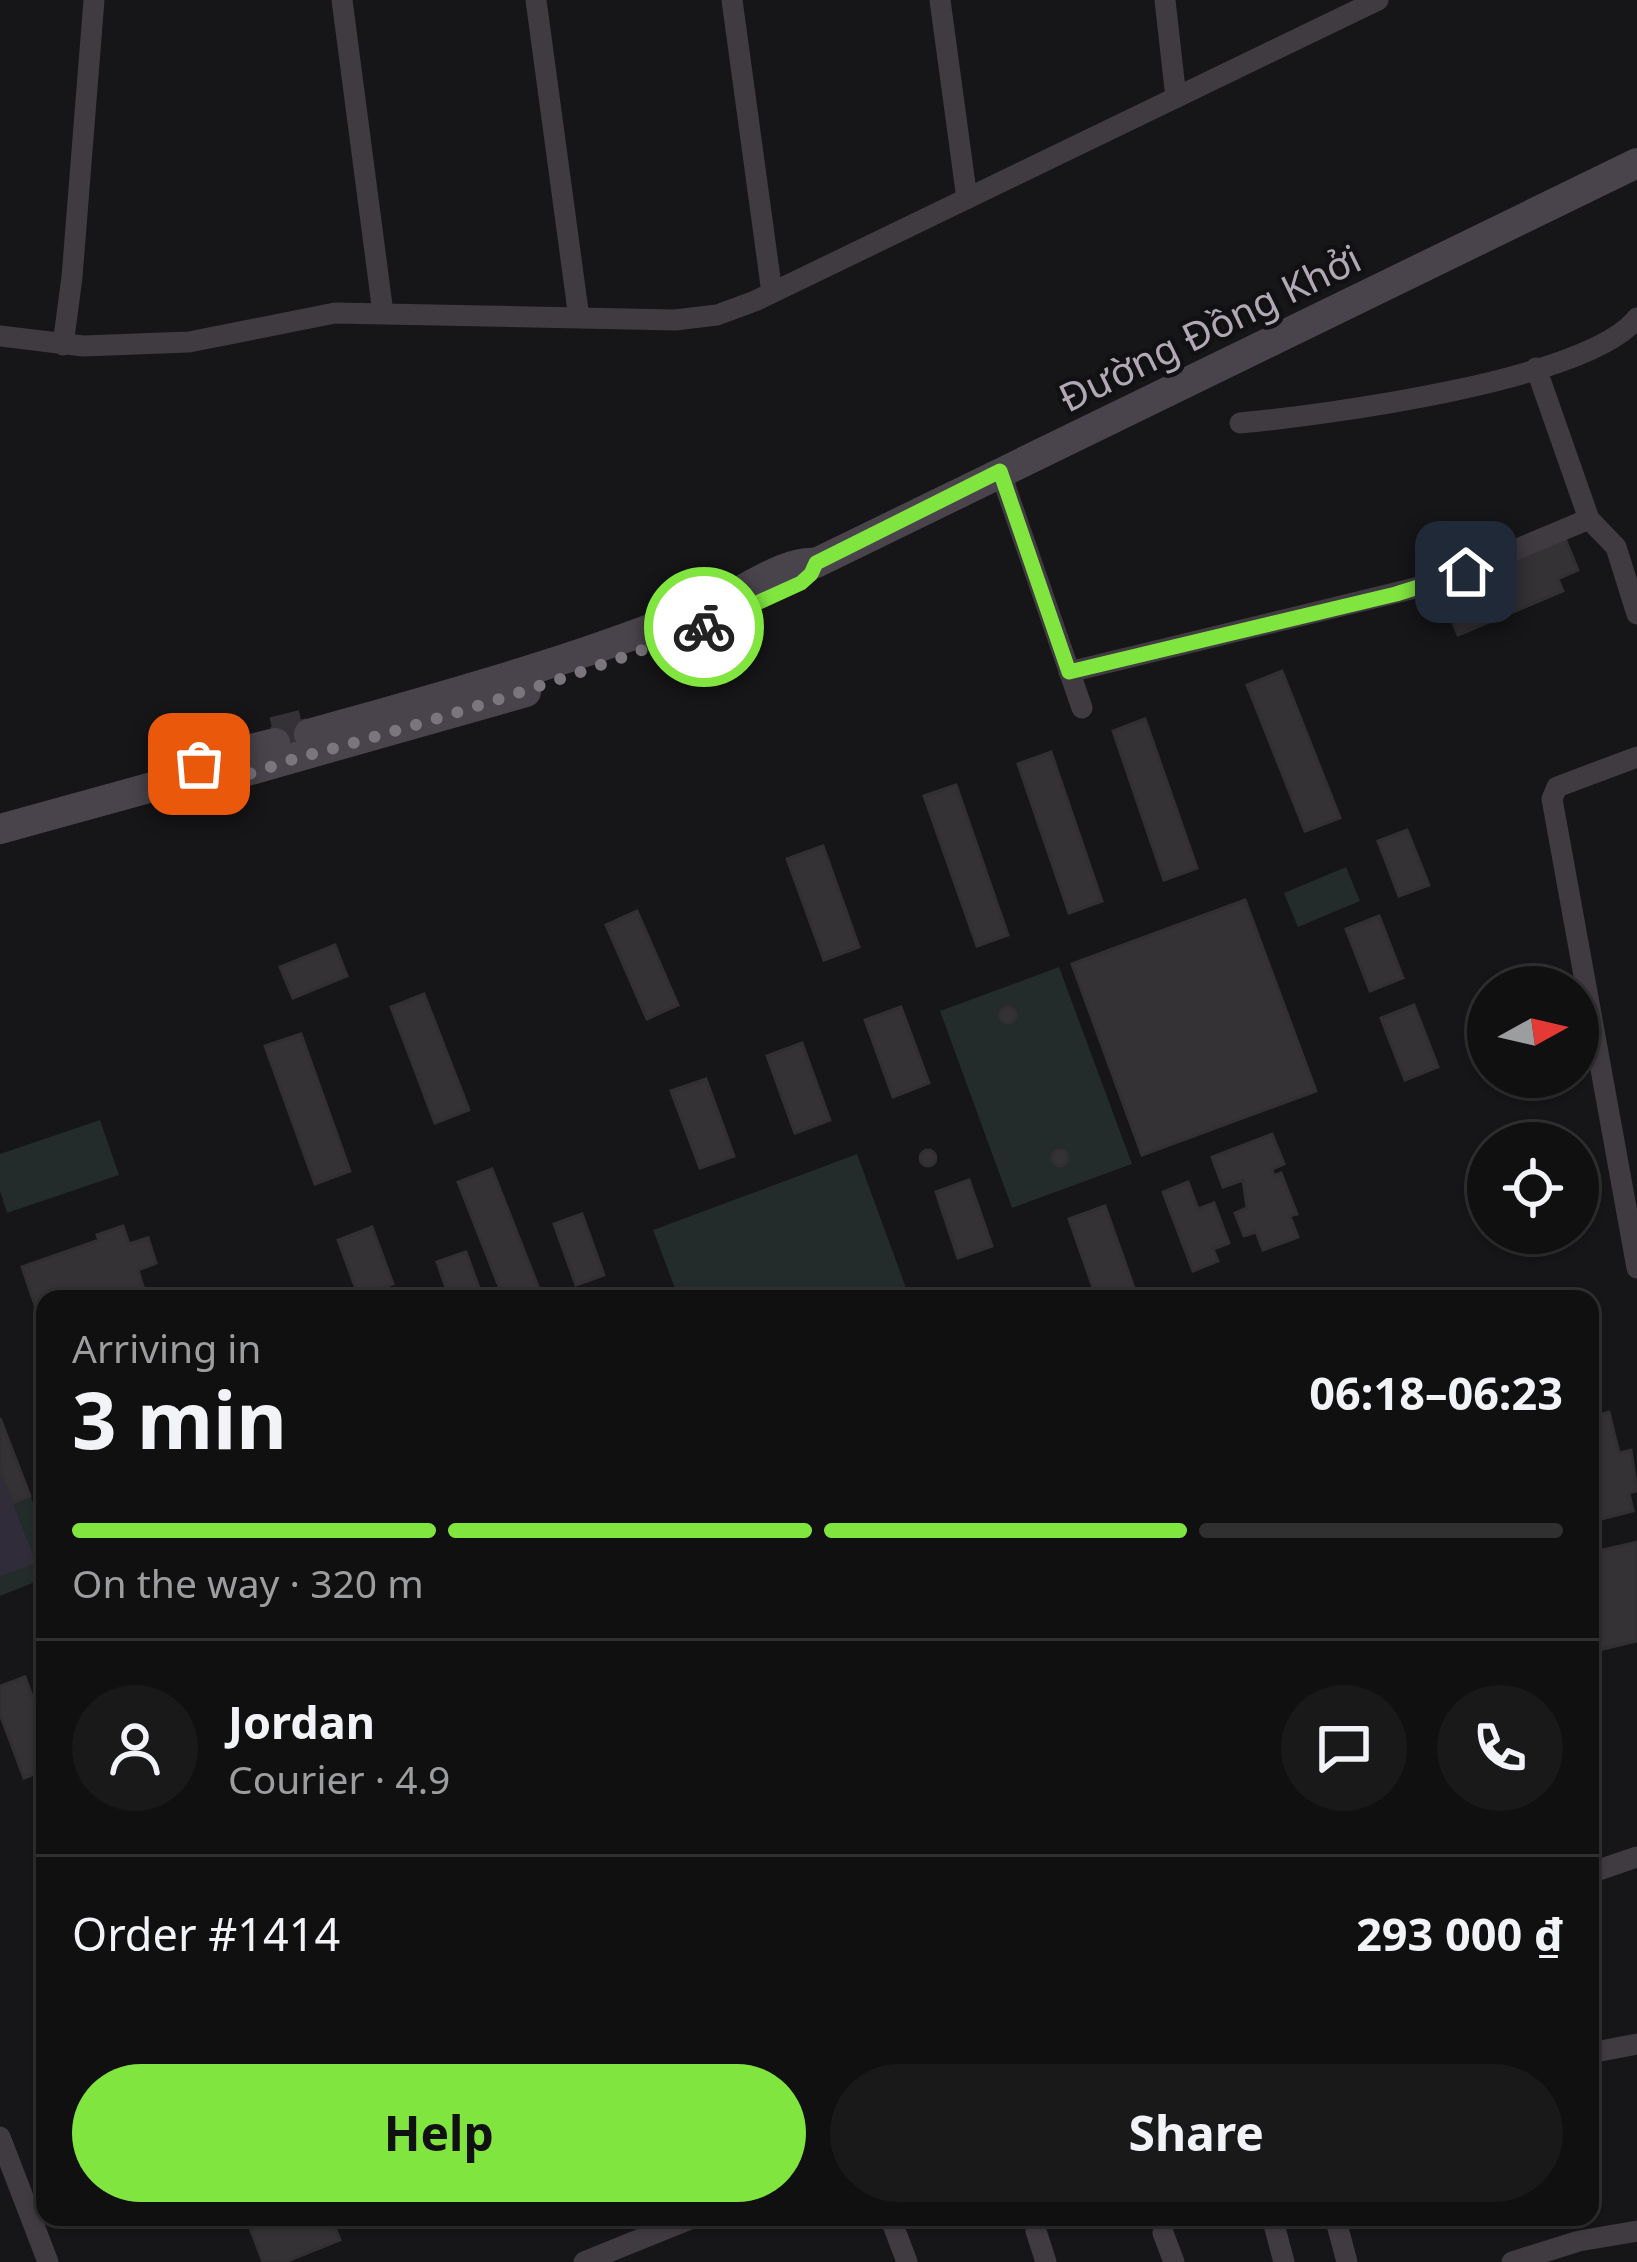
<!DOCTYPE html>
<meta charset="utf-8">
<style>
body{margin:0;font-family:"Noto Sans",sans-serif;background:#19191a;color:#f1f3f6;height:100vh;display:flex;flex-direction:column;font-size:45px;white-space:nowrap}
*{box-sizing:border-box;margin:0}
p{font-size:39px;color:#9c9d9f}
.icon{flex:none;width:66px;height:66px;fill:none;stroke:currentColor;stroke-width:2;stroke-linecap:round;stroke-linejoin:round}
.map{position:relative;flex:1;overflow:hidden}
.details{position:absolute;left:36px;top:1290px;width:1563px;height:936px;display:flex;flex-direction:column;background:#101011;border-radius:24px;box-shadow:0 3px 9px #0004,0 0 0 3px #303031}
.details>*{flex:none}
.needle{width:78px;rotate:82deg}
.controls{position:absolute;left:1467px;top:966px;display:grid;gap:24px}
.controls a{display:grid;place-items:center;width:132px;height:132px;border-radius:50%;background:#101011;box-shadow:0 3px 9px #0004,0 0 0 3px #303031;font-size:60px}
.pin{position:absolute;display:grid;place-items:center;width:102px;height:102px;color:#fff;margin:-51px;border-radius:24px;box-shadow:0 6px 18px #0006}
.courier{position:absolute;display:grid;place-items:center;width:120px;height:120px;margin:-60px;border:9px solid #81e53f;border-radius:50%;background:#fff;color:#222;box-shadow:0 3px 15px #0007}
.head em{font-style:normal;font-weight:700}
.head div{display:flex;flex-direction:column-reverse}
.head{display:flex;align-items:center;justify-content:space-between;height:204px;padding:0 36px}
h1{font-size:78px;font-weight:700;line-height:90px}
.bar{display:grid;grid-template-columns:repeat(4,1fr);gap:18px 12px;align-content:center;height:144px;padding:0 36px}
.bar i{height:15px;border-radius:9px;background:#303031}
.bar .current{background:#81e53f}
.bar p{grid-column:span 4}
.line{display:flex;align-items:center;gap:30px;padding:0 36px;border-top:3px solid #303031}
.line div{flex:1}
.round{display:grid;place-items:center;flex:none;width:126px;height:126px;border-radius:63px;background:#19191a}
.cta{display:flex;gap:24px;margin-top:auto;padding:24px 36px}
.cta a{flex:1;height:138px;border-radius:72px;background:#81e53f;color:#111;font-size:48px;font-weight:700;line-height:138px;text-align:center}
.cta a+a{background:#19191a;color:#f1f3f6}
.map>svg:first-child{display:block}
.green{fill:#232b2b}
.water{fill:#312c39}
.building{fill:#353235;stroke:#322f32;stroke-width:3}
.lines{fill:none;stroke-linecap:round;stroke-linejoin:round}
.secondary-tunnel{stroke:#353237;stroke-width:30;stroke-dasharray:30 15;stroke-linecap:butt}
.street{stroke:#3f3b40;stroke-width:21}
.secondary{stroke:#49444b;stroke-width:30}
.done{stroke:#7b757e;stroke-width:12;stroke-dasharray:0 21.6}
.route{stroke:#81e53f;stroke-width:15}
.labels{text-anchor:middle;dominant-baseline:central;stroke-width:9;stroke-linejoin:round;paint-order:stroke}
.street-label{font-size:39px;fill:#b1a8b6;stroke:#111012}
</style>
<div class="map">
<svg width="1637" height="2262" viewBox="0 0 1637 2262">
<rect width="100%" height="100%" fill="#161517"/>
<!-- green -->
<path class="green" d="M 1346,867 L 1360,901 L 1298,927 L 1284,893 Z
M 1059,967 L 1132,1164 L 1012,1208 L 940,1011 Z
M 100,1120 L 119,1175 L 7,1213 L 0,1191 L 0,1154 Z
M 857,1154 L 910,1299 L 679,1299 L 653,1230 Z
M 0,1418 L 45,1534 L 45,1578 L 0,1596 Z"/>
<!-- water -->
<path class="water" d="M 0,1470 L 36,1563 L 0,1576 Z"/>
<!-- building -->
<path class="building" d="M 1564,536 L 1578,570 L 1558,579 L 1563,591 L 1458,635 L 1439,589 Z
M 1282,671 L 1340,818 L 1305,831 L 1247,685 Z
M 1145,719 L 1197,868 L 1164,880 L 1113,731 Z
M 305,720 L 314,757 L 281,766 L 272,728 Z
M 1051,752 L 1102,901 L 1069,913 L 1018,764 Z
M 956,785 L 1008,935 L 977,946 L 924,796 Z
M 1407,830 L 1429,885 L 1399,896 L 1378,841 Z
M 823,846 L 859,947 L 824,960 L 787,859 Z
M 1245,900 L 1316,1091 L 1142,1155 L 1072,964 Z
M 637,911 L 678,1005 L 647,1019 L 606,925 Z
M 1379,916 L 1403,978 L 1370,991 L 1346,929 Z
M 335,945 L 347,976 L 293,998 L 280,967 Z
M 424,994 L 469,1110 L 435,1123 L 391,1007 Z
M 1414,1005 L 1438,1067 L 1405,1080 L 1381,1018 Z
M1000 1015a8 8 0 1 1 16 0a8 8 0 1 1-16 0Z
M 901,1007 L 929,1083 L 893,1097 L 865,1020 Z
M 301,1034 L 350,1171 L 315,1184 L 265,1046 Z
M 802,1043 L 830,1120 L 795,1133 L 767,1056 Z
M 706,1079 L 734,1156 L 700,1168 L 671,1091 Z
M 1272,1134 L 1284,1164 L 1272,1169 L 1274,1176 L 1281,1173 L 1297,1214 L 1290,1216 L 1298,1237 L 1263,1250 L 1256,1232 L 1244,1236 L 1235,1213 L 1247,1208 L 1243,1180 L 1223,1187 L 1212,1157 Z
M1052 1158a8 8 0 1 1 16 0a8 8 0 1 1-16 0Z
M920 1158a8 8 0 1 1 16 0a8 8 0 1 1-16 0Z
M 492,1169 L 543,1299 L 504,1299 L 458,1182 Z
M 969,1180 L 992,1246 L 958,1258 L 936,1192 Z
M 1188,1182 L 1198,1209 L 1214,1203 L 1229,1243 L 1213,1249 L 1218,1261 L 1193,1271 L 1163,1192 Z
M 1105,1206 L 1138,1299 L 1097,1299 L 1069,1219 Z
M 582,1214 L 604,1275 L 576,1285 L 554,1224 Z
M 123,1226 L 129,1244 L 148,1238 L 156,1263 L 138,1270 L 145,1293 L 126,1299 L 45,1299 L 45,1334 L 22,1267 L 99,1240 L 97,1235 Z
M 372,1227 L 393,1284 L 359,1297 L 338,1240 Z
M 466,1252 L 483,1299 L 450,1299 L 437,1262 Z
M 1609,1412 L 1619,1453 L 1631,1450 L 1637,1491 L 1629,1493 L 1633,1511 L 1590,1522 L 1590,1417 Z
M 0,1418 L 30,1496 L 13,1503 L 0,1470 Z
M 1637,1542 L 1637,1641 L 1590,1652 L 1590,1553 Z
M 25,1677 L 45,1731 L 45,1770 L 24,1778 L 0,1714 L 0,1686 Z
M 246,2217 L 331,2217 L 340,2240 L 285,2262 L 263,2262 Z"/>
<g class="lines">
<!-- secondary-tunnel -->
<path class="secondary-tunnel" d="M 273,732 L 306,724"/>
<!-- street -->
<path class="street" d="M 342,0 L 383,313
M 536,0 L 579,318
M 732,0 L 772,293
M 940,0 L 967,199
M 1165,0 L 1176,98
M 0,336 L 83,346 L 189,342 L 335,313 L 675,320 L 717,315 L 755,301 L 1378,0
M 63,345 L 72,277 L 94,0
M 1536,368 L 1589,519 L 1616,547 L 1637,614
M 1240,423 C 1323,415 1588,381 1637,318
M 1000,471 L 1082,708
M 1069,672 L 1436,583 L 1589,519
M 1637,757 L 1557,787 L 1552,799 L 1637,1268
M 1590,1873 L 1637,1857
M 1590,2053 L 1637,2044
M 0,2137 L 48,2262
M 890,2217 L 907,2262
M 1272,2217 L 1284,2262
M 1335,2217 L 1347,2262
M 1036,2231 L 1046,2262
M 1163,2233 L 1174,2262
M 584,2262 L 695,2217
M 1512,2262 L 1579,2241 L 1637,2231"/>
<!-- secondary -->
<path class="secondary" d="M 309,734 C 447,695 590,657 722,600 C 749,588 787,560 816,563 L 1637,163
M 185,778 L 204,761 L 275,743
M 0,829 L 185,778 L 212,781 L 526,692"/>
</g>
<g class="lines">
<!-- done -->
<path class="done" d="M 199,764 L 185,778 C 218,791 268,766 301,757 C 437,721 571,678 704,627"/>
<!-- route -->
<path class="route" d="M 704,627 L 801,583 L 811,574 L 816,563 L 1000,471 L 1069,672 L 1396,594 L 1466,572"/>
</g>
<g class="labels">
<!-- street labels -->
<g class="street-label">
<text transform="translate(1209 327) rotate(-26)">Đường Đồng Khởi</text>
</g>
</g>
</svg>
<div class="controls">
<a><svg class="needle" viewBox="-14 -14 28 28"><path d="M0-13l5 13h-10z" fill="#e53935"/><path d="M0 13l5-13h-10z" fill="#9c9d9f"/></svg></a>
<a><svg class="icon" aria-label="locate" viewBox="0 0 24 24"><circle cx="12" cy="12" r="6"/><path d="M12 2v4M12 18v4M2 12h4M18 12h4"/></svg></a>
</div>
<div class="pin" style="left:199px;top:764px;background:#ea580c"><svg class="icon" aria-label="bag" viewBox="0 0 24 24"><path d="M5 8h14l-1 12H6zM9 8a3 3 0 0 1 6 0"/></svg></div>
<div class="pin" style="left:1466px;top:572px;background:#1f2937"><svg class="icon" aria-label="home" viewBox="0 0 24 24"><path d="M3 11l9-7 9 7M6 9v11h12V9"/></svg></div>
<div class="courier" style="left:704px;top:627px"><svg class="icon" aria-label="bike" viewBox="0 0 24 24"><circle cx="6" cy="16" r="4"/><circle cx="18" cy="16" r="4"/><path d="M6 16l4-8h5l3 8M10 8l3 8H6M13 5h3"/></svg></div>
<section class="details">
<div class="head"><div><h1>3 min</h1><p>Arriving in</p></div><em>06:18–06:23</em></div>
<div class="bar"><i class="current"></i><i class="current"></i><i class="current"></i><i></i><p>On the way · 320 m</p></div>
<div class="line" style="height:216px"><a class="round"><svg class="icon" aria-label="person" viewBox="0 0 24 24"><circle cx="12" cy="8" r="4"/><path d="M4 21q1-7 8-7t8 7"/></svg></a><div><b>Jordan</b><p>Courier · 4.9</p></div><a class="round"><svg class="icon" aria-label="chat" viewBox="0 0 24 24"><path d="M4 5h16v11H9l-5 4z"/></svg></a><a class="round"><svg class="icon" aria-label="phone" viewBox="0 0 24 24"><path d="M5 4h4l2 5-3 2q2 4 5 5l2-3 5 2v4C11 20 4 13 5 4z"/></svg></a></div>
<div class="line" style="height:156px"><div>Order #1414</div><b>293 000 ₫</b></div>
<div class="cta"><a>Help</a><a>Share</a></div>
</section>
</div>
